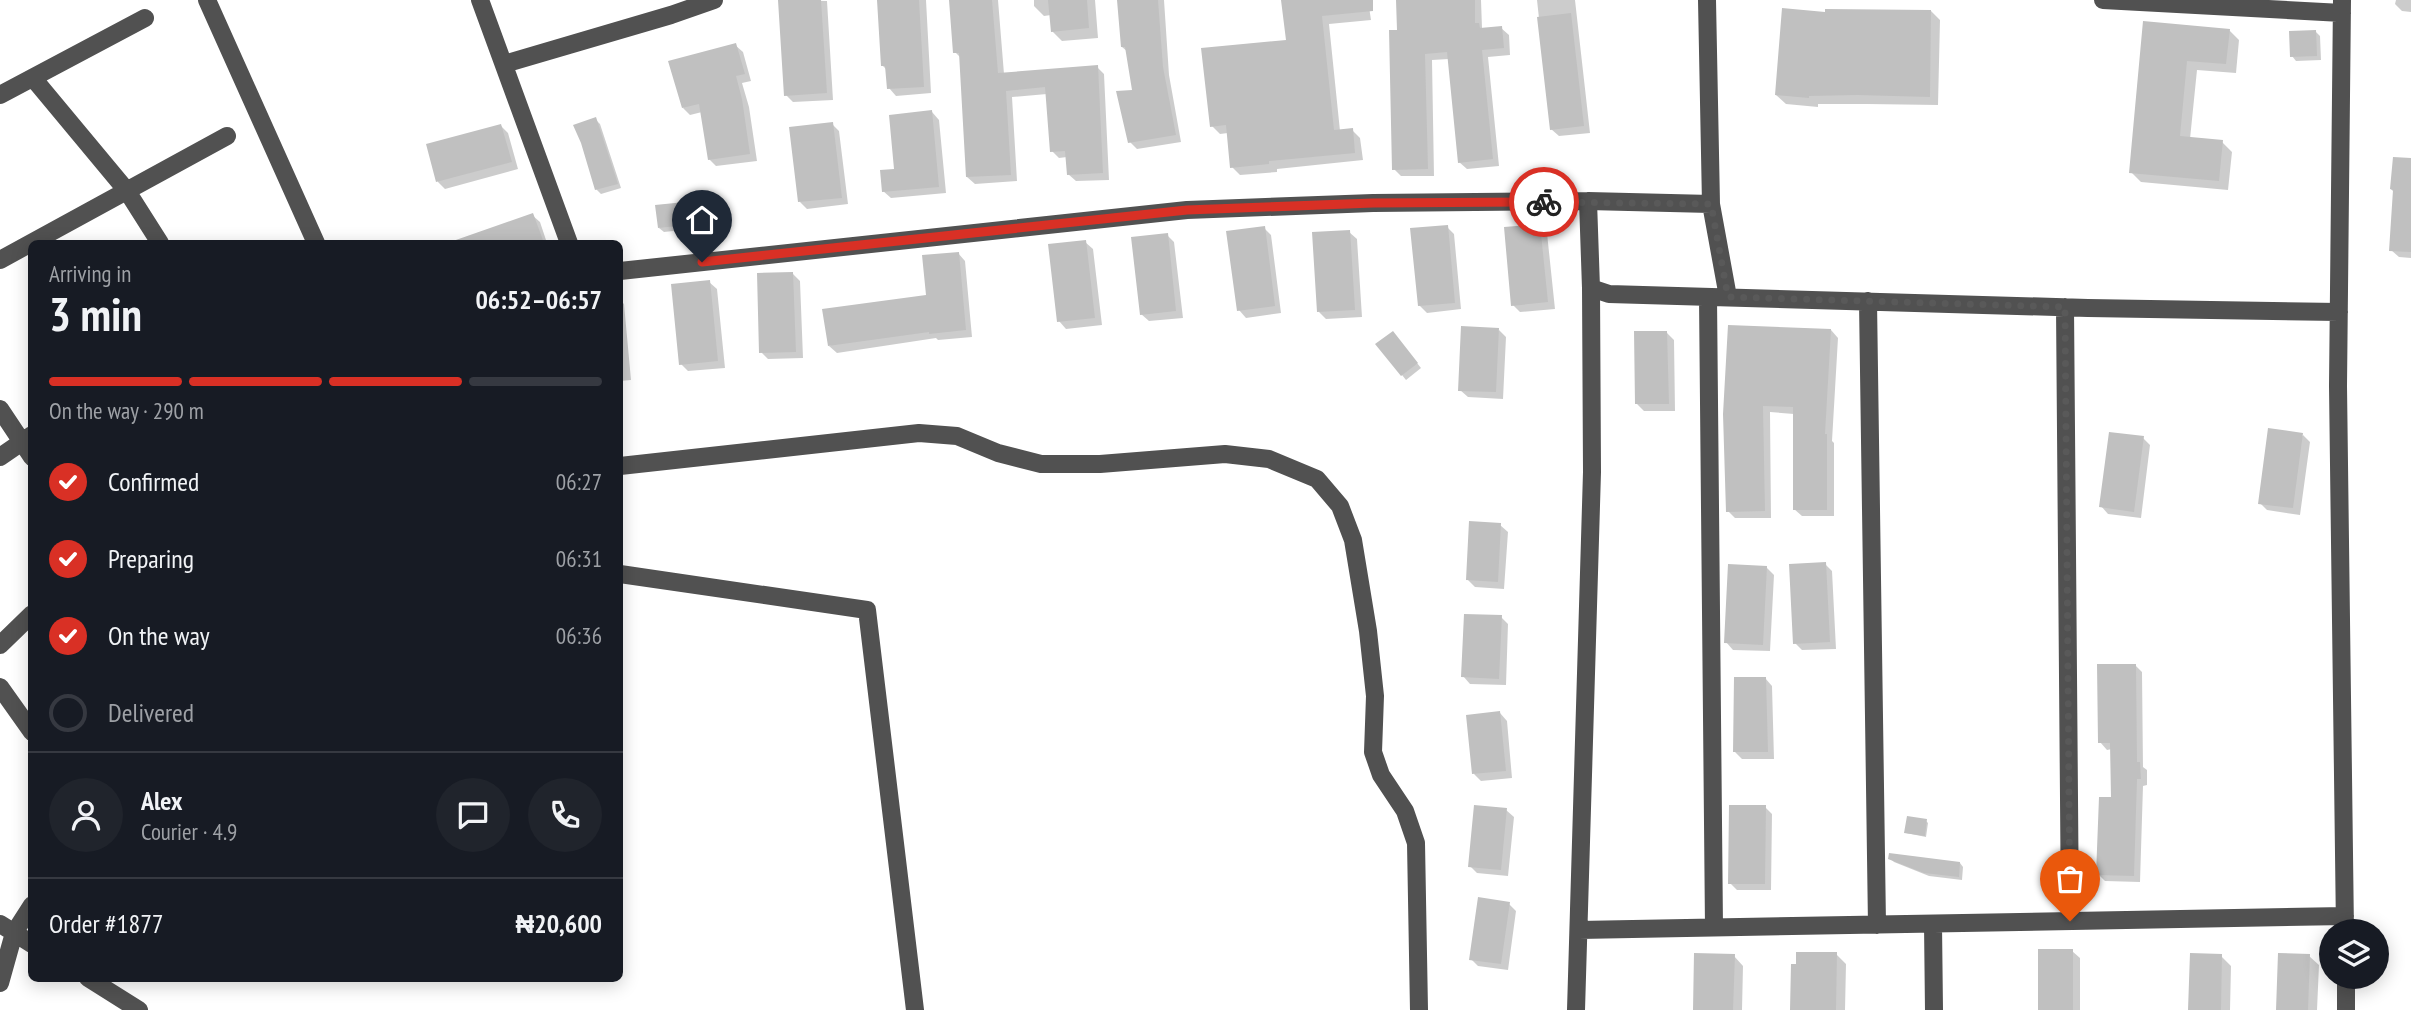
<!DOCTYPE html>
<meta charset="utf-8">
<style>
body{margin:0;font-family:"PT Sans Narrow",sans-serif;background:#20242c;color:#f1f3f6;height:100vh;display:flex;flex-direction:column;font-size:26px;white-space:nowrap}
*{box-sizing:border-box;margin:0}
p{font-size:23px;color:#9ea1a6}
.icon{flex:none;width:38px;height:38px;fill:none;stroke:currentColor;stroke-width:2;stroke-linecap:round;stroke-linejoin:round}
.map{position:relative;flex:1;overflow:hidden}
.drawer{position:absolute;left:28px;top:240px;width:595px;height:742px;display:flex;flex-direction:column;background:#171b24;border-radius:10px;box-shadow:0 4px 18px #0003}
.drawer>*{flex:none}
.buttons{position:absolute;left:2319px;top:919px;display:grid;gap:14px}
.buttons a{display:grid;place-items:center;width:70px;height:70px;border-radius:50%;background:#171b24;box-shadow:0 4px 18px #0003;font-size:35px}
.pin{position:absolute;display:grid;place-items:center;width:60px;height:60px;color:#fff;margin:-72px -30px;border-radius:50% 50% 50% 0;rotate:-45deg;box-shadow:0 0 7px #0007}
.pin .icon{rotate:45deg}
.courier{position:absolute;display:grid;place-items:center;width:70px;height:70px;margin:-35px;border:5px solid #d93025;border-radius:50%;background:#fff;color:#222;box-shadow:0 2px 9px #0007}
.headline em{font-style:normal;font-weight:600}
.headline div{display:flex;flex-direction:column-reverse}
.headline{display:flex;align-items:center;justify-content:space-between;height:119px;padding:0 21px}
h1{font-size:46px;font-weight:600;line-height:52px}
.bar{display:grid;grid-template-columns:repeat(4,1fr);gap:10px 7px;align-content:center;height:84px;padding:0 21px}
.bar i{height:9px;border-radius:5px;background:#363941}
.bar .selected{background:#d93025}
.bar p{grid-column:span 4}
.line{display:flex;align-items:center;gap:18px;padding:0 21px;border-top:2px solid #363941}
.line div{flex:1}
.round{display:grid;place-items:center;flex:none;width:74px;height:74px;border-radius:37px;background:#20242c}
ol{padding:0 21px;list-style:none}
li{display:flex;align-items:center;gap:21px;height:77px}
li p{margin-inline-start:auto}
li .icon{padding:7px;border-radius:50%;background:#d93025;color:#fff;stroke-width:4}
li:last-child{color:#9ea1a6}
li i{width:38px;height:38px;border:4px solid #363941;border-radius:50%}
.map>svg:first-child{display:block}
.shadow{fill:#0003}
.building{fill:#c0c0c0}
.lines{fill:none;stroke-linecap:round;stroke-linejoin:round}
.minor{stroke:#515151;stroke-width:18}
.done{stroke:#595959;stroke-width:7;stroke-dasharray:0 12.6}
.route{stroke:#d93025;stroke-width:9}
</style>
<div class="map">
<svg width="2411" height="1010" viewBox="0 0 2411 1010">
<rect width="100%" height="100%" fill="#fff"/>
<!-- shadow -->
<path class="shadow" d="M 779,0 L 827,1 L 833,100 L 793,102 L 786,95 Z
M 879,0 L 926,0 L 931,93 L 896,96 L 889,88 L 887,70 L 882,65 Z
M 950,0 L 998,0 L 1004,74 L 1097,67 L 1104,74 L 1109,180 L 1076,181 L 1068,174 L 1067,157 L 1059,158 L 1052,151 L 1047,94 L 1012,97 L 1017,181 L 975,184 L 967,177 L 961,58 L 955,52 Z
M 1034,0 L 1095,0 L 1098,38 L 1062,41 L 1052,31 L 1051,15 L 1044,16 L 1034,6 Z
M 1119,0 L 1164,0 L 1169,75 L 1181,142 L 1137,149 L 1130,142 L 1135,92 L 1128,52 L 1122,47 Z
M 1283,0 L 1368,0 L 1371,20 L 1329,24 L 1340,131 L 1352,130 L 1360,138 L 1363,160 L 1277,169 L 1277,172 L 1240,175 L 1232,167 L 1228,133 L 1220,134 L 1212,126 L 1288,42 Z
M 1397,0 L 1481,0 L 1482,28 L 1501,28 L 1509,35 L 1510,55 L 1488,57 L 1499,166 L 1467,169 L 1459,162 L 1449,59 L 1432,60 L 1434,176 L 1401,176 L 1394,169 L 1398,32 Z
M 1537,0 L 1575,0 L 1590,133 L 1559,136 L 1551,129 Z
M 2396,0 L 2411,0 L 2411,12 L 2402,11 L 2395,4 Z
M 1931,11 L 1940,20 L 1938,105 L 1867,104 L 1818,104 L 1818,107 L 1786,104 L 1776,95 L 1827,14 Z
M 2145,23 L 2229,30 L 2239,40 L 2236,73 L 2197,70 L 2190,139 L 2222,142 L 2232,152 L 2228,190 L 2141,182 L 2131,172 Z
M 2315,31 L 2320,36 L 2321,60 L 2296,61 L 2292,56 Z
M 735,45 L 743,52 L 751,81 L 742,83 L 749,107 L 757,161 L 716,166 L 709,159 L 702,112 L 690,115 L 683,108 Z
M 932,112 L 939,120 L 946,193 L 891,198 L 883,191 Z
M 595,119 L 600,124 L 621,188 L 601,194 L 596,189 Z
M 832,124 L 839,131 L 848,204 L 807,209 L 800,202 Z
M 501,126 L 508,133 L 518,169 L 445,189 L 438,182 L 428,146 Z
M 2411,160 L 2411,258 L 2399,257 L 2391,250 L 2394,192 L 2391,189 Z
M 694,202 L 699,207 L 701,228 L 664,232 L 659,228 Z
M 532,215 L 540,222 L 547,243 L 461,243 L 460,240 Z
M 1540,226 L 1547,233 L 1555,309 L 1520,312 L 1513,305 Z
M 1447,227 L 1454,234 L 1461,309 L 1427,313 L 1419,305 Z
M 1264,228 L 1271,235 L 1281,313 L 1246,318 L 1239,310 Z
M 1349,232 L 1357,239 L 1362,317 L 1326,319 L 1319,312 Z
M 1167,235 L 1174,242 L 1183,318 L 1149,321 L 1141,314 Z
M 1085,242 L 1093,249 L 1102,325 L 1066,329 L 1059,321 Z
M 958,253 L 965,261 L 972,337 L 938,340 L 936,338 L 837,353 L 829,346 L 927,296 Z
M 793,274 L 800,281 L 803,358 L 768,359 L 761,352 Z
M 709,282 L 717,289 L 725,368 L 688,371 L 681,364 Z
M 620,300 L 624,304 L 631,380 L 620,381 Z
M 1499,330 L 1506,337 L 1503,399 L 1468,397 L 1460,390 Z
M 1831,330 L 1838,338 L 1832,441 L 1834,443 L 1834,516 L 1802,516 L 1794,509 L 1794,414 L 1770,412 L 1771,518 L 1735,518 L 1728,511 L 1725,414 Z
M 1667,333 L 1674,340 L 1675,411 L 1644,411 L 1637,404 Z
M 1397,338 L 1421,368 L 1406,380 L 1402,375 Z
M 2303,435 L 2310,442 L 2300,515 L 2267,510 L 2260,503 Z
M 2143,438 L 2150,445 L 2141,518 L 2108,514 L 2101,506 Z
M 1500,525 L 1508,532 L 1504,589 L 1475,587 L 1468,580 Z
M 1825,564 L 1832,571 L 1836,649 L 1802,650 L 1795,643 Z
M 1766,567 L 1774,575 L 1770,651 L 1733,650 L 1726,642 Z
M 1501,617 L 1508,624 L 1506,685 L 1470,684 L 1463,676 Z
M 2135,665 L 2142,672 L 2143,767 L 2147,770 L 2147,785 L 2143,786 L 2140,882 L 2105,881 L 2098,874 L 2113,799 L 2112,749 L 2107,750 L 2100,742 Z
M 1765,678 L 1772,686 L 1774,759 L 1742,759 L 1735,752 Z
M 1500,713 L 1507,721 L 1512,778 L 1481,781 L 1474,774 Z
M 1765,807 L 1772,814 L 1771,890 L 1737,890 L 1730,883 Z
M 1506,810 L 1514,817 L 1508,876 L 1477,873 L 1470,866 Z
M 1926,821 L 1928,823 L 1926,837 L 1906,833 Z
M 1890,858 L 1960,863 L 1963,867 L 1962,880 L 1929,876 L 1894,862 Z
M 1509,904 L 1516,911 L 1508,970 L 1478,966 L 1471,959 Z
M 2072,951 L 2080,958 L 2080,1010 L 2040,1010 Z
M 1836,954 L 1846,964 L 1845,1010 L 1790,1010 Z
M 1734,956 L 1743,966 L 1742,1010 L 1695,1010 Z
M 2221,956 L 2231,966 L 2230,1010 L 2190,1010 Z
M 2309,956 L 2319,965 L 2317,1010 L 2278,1010 Z"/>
<!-- building -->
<path class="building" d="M 778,0 L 821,0 L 827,93 L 784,96 Z
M 877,0 L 919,0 L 924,87 L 887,89 L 885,66 L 881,66 Z
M 949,0 L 992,0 L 998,73 L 1098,65 L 1103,173 L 1067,175 L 1065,151 L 1050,152 L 1045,87 L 1006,91 L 1011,175 L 966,177 L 959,53 L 953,53 Z
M 1048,0 L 1087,0 L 1089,28 L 1051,32 Z
M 1117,0 L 1158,0 L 1163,67 L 1176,135 L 1128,143 L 1116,91 L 1132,90 L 1125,47 L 1121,47 Z
M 1281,0 L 1373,0 L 1373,11 L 1322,16 L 1334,130 L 1353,128 L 1355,153 L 1269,161 L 1269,164 L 1230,168 L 1226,125 L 1210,127 L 1201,48 L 1286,40 Z
M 1396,0 L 1475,0 L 1475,23 L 1479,23 L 1480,28 L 1502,26 L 1504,48 L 1482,50 L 1493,159 L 1458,163 L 1447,52 L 1425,54 L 1428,169 L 1392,170 L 1389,30 L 1397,30 Z
M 1782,8 L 1825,12 L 1825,9 L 1931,10 L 1930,97 L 1857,95 L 1809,96 L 1809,98 L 1775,95 Z
M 1571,13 L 1584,126 L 1550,130 L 1537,17 Z
M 2143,21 L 2230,29 L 2226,64 L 2187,61 L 2180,136 L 2223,140 L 2219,181 L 2129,173 Z
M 2316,30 L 2317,56 L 2290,57 L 2289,31 Z
M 736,43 L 745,74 L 736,76 L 742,99 L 750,154 L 708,160 L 699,104 L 682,108 L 668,61 Z
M 932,110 L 939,187 L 882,192 L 880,170 L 894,169 L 889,115 Z
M 596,117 L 618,184 L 595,190 L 581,143 L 573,125 Z
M 833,122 L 842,198 L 798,202 L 789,127 Z
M 501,124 L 512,162 L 436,182 L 426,144 Z
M 2393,157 L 2411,158 L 2411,252 L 2389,251 L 2393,190 L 2390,189 Z
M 695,201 L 698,224 L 658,228 L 655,205 Z
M 533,213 L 544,243 L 453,243 L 453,241 Z
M 1540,224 L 1548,302 L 1511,306 L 1504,227 Z
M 1448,225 L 1455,303 L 1418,306 L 1410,228 Z
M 1265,226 L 1275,306 L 1237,311 L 1226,231 Z
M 1350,230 L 1355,310 L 1317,312 L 1312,232 Z
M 1168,233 L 1176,311 L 1140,315 L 1131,237 Z
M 1086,240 L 1095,318 L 1057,322 L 1048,244 Z
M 959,252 L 966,330 L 929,334 L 929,332 L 828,346 L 822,309 L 926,295 L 922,255 Z
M 793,272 L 796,352 L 759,353 L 757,273 Z
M 710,280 L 718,361 L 679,365 L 671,284 Z
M 1728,325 L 1831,329 L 1825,434 L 1827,434 L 1827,510 L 1793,510 L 1793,407 L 1763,406 L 1765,511 L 1726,512 L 1723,414 Z
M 1461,326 L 1499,328 L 1496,392 L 1458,391 Z
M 1393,331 L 1418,363 L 1401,376 L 1375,344 Z
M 1634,331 L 1667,331 L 1669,404 L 1635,404 Z
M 2268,428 L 2303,433 L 2293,508 L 2258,504 Z
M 2109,432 L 2144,436 L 2134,512 L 2099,507 Z
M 1469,521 L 1501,523 L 1498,582 L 1466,580 Z
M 1826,562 L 1830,642 L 1793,644 L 1789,564 Z
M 1728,564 L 1767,566 L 1763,645 L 1724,643 Z
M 1464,614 L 1502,615 L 1499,679 L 1461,677 Z
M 2097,664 L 2136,664 L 2137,762 L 2140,762 L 2141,779 L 2137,779 L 2134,876 L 2096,875 L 2099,797 L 2111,797 L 2110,743 L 2098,743 Z
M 1734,677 L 1766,677 L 1768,752 L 1733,752 Z
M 1500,711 L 1506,771 L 1472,774 L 1466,715 Z
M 1474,805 L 1507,808 L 1501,870 L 1468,867 Z
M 1729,805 L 1766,805 L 1765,884 L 1728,884 Z
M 1907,816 L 1927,819 L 1925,836 L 1904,833 Z
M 1889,853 L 1960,862 L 1959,877 L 1924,873 L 1888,859 Z
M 1478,897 L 1510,902 L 1501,964 L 1469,960 Z
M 2038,949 L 2073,949 L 2073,1010 L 2038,1010 Z
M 1796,952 L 1837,952 L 1836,1010 L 1790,1010 L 1791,964 L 1796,964 Z
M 1694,953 L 1735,954 L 1733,1010 L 1693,1010 Z
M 2190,953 L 2222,954 L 2221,1010 L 2188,1010 Z
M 2278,953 L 2310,954 L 2308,1010 L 2276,1010 Z"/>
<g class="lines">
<!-- minor -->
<path class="minor" d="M 207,0 L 316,243
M 480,0 L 569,243
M 1707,0 L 1711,204 L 1728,297
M 2103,0 L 2342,13
M 2342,0 L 2338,386 L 2345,931
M 504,64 L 671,15 L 714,0
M 33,78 L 127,191 L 160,243
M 0,95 L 145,18
M 1588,201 L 1591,288 L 1609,294 L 2088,308 L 2339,312
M 0,260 L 227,136
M 620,271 L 1187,210 L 1373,203 L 1588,201 L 1711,204
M 1708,297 L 1714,927
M 1868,301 L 1877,925
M 2065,307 L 2070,921
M 0,409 L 32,457
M 0,457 L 32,435
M 620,466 L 919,433 L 957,436 L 998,453 L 1041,464 L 1100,464 L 1225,454 L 1269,459 L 1317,479 L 1340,506 L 1353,540 L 1368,631 L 1375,696 L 1373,752 L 1381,775 L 1405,811 L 1416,843 L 1419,1010
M 620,574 L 867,610 L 915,1010
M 0,645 L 32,614
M 0,687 L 32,732
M 0,924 L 32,944
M 1933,924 L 1934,1010
M 1579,930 L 2345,916
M 2346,976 L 2346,1010
M 88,978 L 139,1010
M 0,983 L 14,933 L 32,905
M 1576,1010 L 1592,472 L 1591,288"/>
</g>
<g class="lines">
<!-- done -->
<path class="done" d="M 1544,202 L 1711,204 L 1728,297 L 2065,307 L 2070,921"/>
<!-- route -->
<path class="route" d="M 702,262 L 1187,210 L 1373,203 L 1544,202"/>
</g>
</svg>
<div class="buttons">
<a><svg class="icon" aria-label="layers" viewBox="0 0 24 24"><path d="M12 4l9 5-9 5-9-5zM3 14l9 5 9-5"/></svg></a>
</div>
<div class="pin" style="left:2070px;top:921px;background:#ea580c"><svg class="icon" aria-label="bag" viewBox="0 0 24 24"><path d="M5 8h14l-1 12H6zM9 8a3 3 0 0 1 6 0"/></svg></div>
<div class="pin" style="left:702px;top:262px;background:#1f2937"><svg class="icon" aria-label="home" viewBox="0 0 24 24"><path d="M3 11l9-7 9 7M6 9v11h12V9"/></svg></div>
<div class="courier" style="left:1544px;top:202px"><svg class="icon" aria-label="bike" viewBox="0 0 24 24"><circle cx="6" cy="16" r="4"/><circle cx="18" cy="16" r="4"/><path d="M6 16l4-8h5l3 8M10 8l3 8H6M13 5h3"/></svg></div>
<section class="drawer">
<div class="headline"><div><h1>3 min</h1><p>Arriving in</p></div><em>06:52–06:57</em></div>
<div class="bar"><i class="selected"></i><i class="selected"></i><i class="selected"></i><i></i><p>On the way · 290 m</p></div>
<ol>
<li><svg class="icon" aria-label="check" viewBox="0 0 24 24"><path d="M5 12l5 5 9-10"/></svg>Confirmed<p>06:27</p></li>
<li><svg class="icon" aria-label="check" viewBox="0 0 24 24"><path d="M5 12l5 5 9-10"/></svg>Preparing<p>06:31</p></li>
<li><svg class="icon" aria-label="check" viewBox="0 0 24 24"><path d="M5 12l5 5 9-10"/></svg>On the way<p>06:36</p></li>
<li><i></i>Delivered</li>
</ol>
<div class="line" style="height:126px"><a class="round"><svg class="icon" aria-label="person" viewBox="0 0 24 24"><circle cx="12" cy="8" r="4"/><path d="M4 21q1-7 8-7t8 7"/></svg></a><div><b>Alex</b><p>Courier · 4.9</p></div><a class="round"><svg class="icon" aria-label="chat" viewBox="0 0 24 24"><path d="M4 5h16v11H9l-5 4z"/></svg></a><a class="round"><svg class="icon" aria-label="phone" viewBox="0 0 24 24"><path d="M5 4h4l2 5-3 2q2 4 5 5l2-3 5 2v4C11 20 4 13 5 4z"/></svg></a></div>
<div class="line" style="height:91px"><div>Order #1877</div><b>₦20,600</b></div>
</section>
</div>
